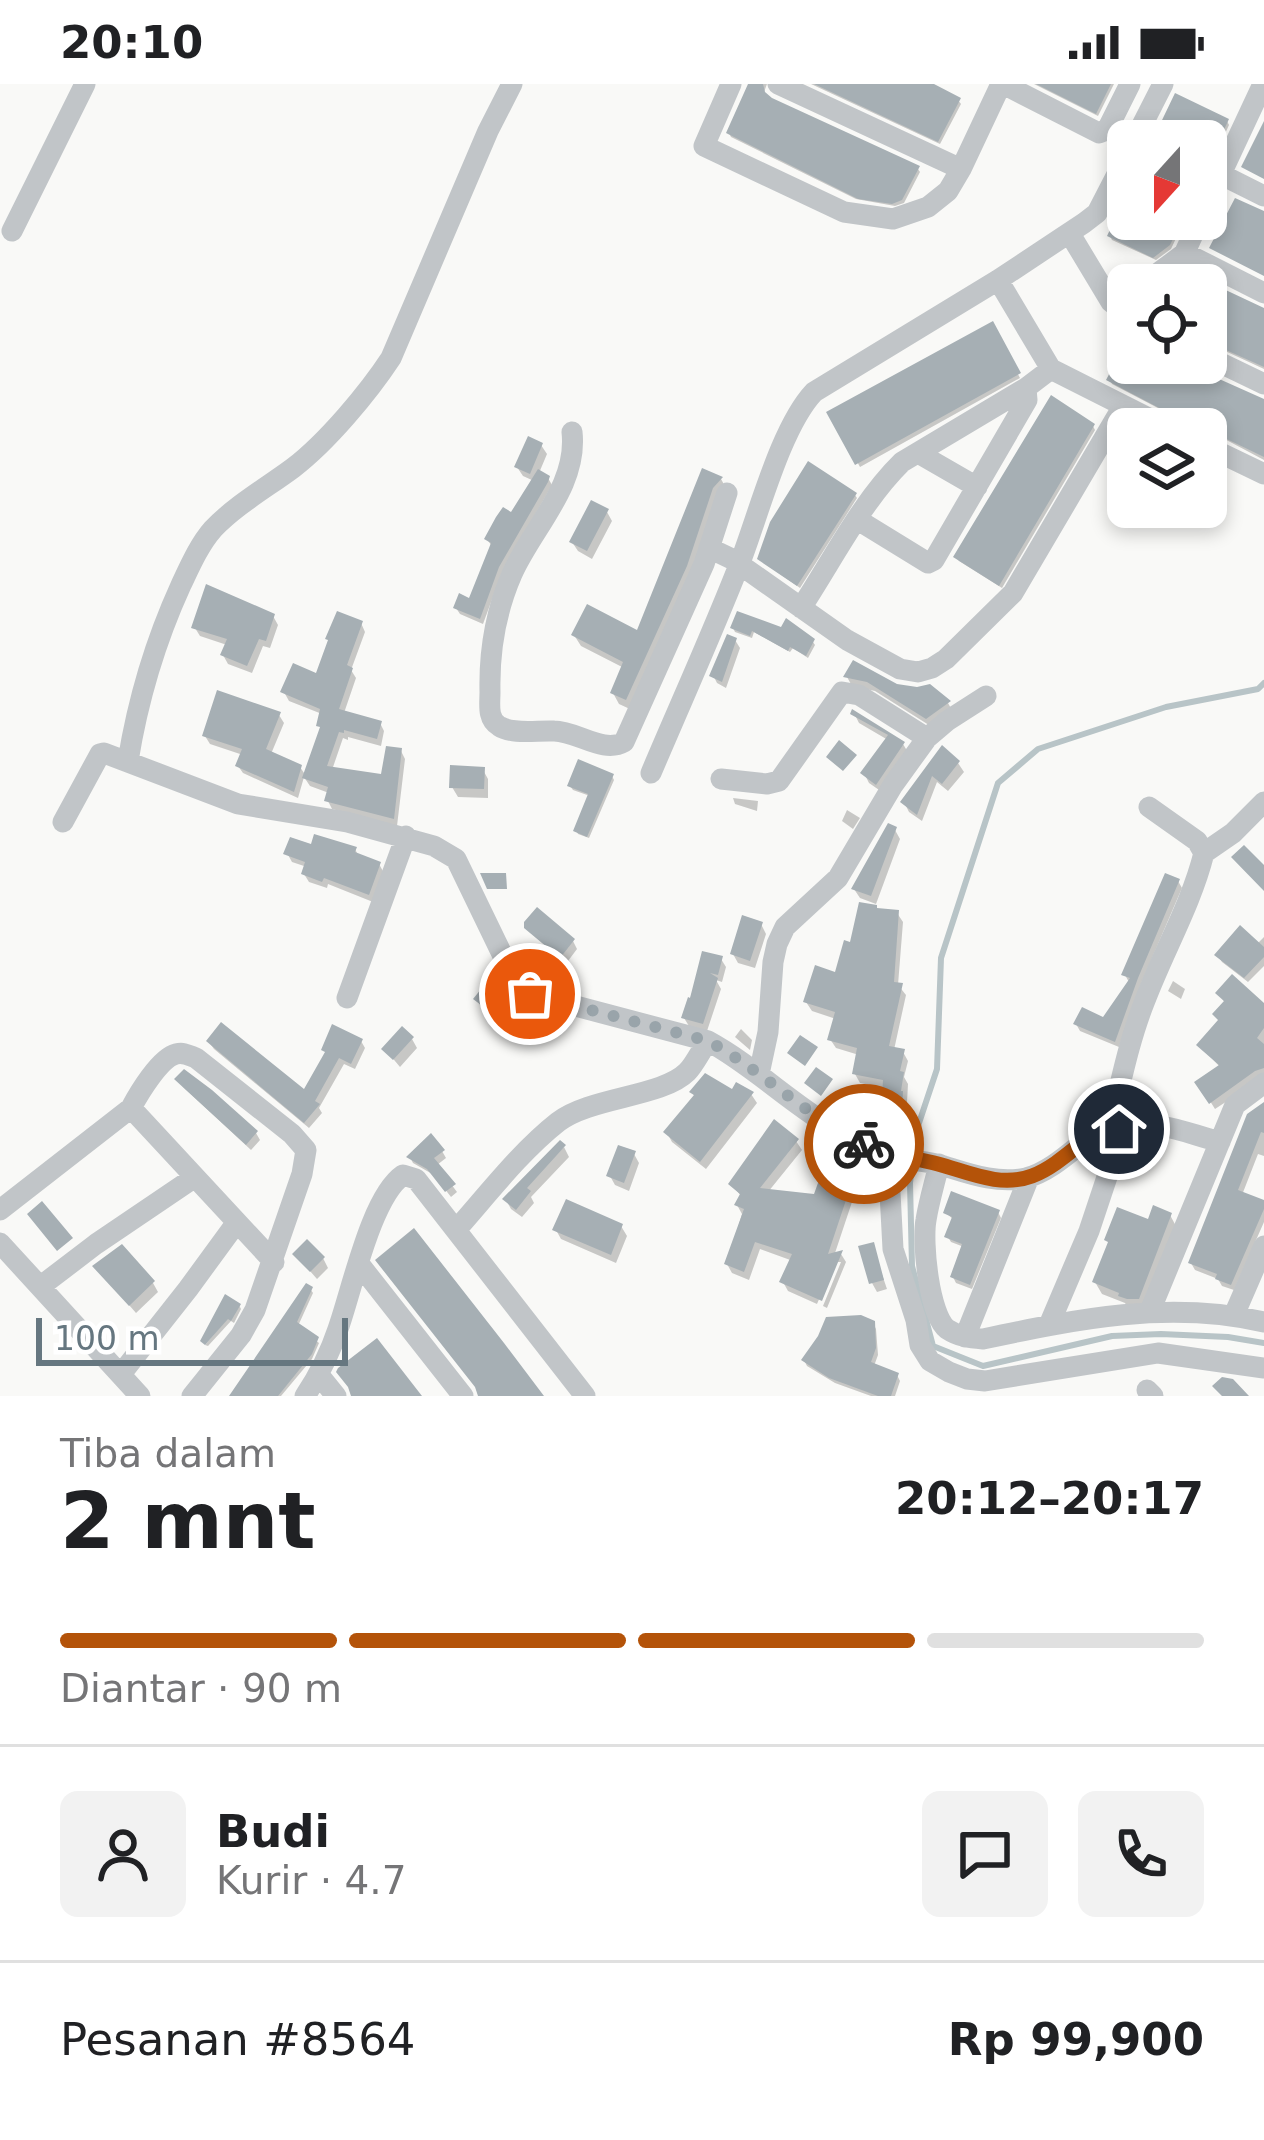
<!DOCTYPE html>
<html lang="id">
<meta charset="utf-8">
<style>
body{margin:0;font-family:"DejaVu Sans",sans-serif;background:#f2f2f2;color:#202124;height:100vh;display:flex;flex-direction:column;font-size:45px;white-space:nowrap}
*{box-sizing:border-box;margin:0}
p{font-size:39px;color:#757577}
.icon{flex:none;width:66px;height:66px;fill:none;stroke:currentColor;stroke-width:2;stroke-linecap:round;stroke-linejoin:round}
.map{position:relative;height:1312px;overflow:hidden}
.sheet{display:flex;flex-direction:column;background:#fff;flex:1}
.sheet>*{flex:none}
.needle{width:78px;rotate:201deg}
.tools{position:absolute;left:1107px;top:36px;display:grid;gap:24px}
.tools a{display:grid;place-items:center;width:120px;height:120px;border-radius:18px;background:#fff;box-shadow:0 6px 18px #0003;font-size:60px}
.scale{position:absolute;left:36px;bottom:30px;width:312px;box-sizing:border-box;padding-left:12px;border:6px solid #667780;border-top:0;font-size:33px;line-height:42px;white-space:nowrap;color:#667780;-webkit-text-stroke:9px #fff;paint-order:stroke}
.pin{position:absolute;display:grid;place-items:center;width:102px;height:102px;color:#fff;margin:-51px;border:6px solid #fff;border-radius:50%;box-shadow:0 3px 12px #0007}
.courier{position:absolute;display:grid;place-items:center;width:120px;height:120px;margin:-60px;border:9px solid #b45309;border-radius:50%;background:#fff;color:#222;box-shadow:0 3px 15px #0007}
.summary em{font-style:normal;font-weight:800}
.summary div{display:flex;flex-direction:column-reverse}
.summary{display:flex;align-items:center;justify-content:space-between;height:204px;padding:0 60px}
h1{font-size:78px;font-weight:800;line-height:90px}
.bar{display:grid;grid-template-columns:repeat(4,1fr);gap:18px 12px;align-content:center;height:144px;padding:0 60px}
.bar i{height:15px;border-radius:9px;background:#e0e0e0}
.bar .current{background:#b45309}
.bar p{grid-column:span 4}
.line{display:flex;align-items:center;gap:30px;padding:0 60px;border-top:3px solid #e0e0e0}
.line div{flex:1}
.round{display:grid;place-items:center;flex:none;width:126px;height:126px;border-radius:18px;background:#f2f2f2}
.status{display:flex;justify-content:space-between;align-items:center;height:84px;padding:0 60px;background:#fff;direction:ltr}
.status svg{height:33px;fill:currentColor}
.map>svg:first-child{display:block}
.shadow{fill:#0003}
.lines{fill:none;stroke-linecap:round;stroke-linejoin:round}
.stream{stroke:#b8c4c7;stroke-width:6}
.building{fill:#a6afb4}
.street{stroke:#c1c5c8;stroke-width:21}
.done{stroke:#99a4aa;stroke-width:12;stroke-dasharray:0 21.6}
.route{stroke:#b45309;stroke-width:15}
</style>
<div class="status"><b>20:10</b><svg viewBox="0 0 49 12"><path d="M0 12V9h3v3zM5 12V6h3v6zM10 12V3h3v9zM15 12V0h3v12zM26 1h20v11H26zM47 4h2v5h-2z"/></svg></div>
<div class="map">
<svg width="1264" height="1312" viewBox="0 0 1264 1312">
<rect width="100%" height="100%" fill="#f9f9f7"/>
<!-- shadow -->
<path class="shadow" d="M 752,0 L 767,0 L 764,8 L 770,16 L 918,85 L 920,88 L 904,119 L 895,122 L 856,115 L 731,53 L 729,49 Z
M 811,0 L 926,0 L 958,16 L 961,20 L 940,60 Z
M 1034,0 L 1114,0 L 1098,32 Z
M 1227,37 L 1229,41 L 1206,91 L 1206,57 L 1156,57 Z
M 1128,115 L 1128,135 L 1185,135 L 1171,165 L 1156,176 L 1112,156 L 1110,152 Z
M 1200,197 L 1264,227 L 1264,285 L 1210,260 L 1206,261 L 1206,201 L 1198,201 Z
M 992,241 L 1020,294 L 860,383 L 830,329 Z
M 1129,279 L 1192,279 L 1196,287 L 1264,317 L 1264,376 L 1217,351 L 1208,350 L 1206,345 L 1198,345 L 1112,300 L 1110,296 Z
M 1093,342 L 1095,346 L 1002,504 L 959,477 L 956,473 Z
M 541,361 L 547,370 L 539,389 L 548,394 L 552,401 L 501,491 L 483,540 L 460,530 L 456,524 L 471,518 L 491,461 L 487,455 L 512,433 L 534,397 L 523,392 L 517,383 Z
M 704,388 L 721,395 L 727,406 L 692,494 L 632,626 L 619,620 L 613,609 L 624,584 L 581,562 L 574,551 L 639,550 Z
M 855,411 L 857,414 L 800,504 L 763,478 Z
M 607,428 L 612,437 L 592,475 L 578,467 L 572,458 Z
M 738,530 L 813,558 L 815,561 L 808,574 L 793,564 L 790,568 L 754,548 L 752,554 L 735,548 L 733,544 Z
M 273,532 L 278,541 L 270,564 L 263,562 L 252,589 L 228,580 L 223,571 L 227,561 L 200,552 L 195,544 Z
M 361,539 L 365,548 L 351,586 L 356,594 L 344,629 L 380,639 L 384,647 L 381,662 L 348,653 L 348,656 L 343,654 L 332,686 L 384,694 L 401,667 L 405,675 L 397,742 L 332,725 L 328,717 L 329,709 L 310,702 L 304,693 L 298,714 L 243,689 L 238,682 L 243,671 L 210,660 L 205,652 L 279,631 L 284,639 L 271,670 L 300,683 L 306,692 L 322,647 L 322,630 L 289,617 L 284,608 L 318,593 Z
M 735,556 L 740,564 L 726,604 L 717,599 L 713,591 Z
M 847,593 L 896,602 L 948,619 L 953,628 L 932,643 L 875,607 L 852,602 Z
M 854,629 L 903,660 L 909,670 L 882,708 L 869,699 L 864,689 L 888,656 L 859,639 Z
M 942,665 L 958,679 L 964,688 L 948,707 L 937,698 L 922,737 L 909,728 L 904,718 Z
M 483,686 L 488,695 L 488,714 L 458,713 L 452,703 Z
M 612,692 L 614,696 L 589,754 L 578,750 L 576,746 L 590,712 L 573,706 L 570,702 Z
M 733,714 L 758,717 L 757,727 L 735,720 Z
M 847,726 L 860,734 L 853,745 L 842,737 Z
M 895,746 L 900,755 L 876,820 L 860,814 L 854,805 Z
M 313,764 L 355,765 L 359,773 L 379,780 L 384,789 L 373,818 L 328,800 L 327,804 L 309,798 L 304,790 L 307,783 L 292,778 L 287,769 Z
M 1178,797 L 1182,804 L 1140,902 L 1119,963 L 1080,947 L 1076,940 L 1104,937 L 1130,900 L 1125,891 Z
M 897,829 L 903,838 L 898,901 L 906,911 L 894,966 L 903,968 L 908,977 L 904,993 L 908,1000 L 906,1036 L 889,1035 L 884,1026 L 886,1004 L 860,999 L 855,990 L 859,971 L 836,964 L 830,955 L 836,935 L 812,927 L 806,918 L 837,891 L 853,862 Z
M 761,840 L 766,850 L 755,884 L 738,879 L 733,870 Z
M 527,843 L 573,857 L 577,865 L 568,877 Z
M 1264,853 L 1264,882 L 1248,898 L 1222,878 L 1218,872 L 1257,860 Z
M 704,871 L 721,875 L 726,883 L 722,898 L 716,896 L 721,905 L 707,947 L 689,942 L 684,934 Z
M 1173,897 L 1185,905 L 1181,915 L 1168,907 Z
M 502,909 L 508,919 L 495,935 L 482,925 L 477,915 Z
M 1218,909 L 1264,923 L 1264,993 L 1215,1025 L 1198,998 L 1220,983 L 1199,961 L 1220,938 L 1226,920 Z
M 741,945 L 752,956 L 750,966 L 735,953 Z
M 412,955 L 417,964 L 400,983 L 385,965 Z
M 361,957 L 365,964 L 355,985 L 344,980 L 319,1024 L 322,1029 L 309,1044 L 214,965 L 209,958 L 305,1009 L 326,971 Z
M 182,1002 L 256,1049 L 260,1056 L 251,1066 Z
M 693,1009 L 751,1010 L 757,1019 L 706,1085 L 672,1058 L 667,1049 L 695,1014 Z
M 1264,1022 L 1264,1072 L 1258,1070 L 1242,1111 L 1264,1120 L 1264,1138 L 1234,1206 L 1222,1202 L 1218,1195 L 1195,1186 L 1191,1179 Z
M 796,1057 L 802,1066 L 768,1108 L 816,1113 L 850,1100 L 855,1109 L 834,1172 L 841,1170 L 846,1178 L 827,1224 L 823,1222 L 841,1178 L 835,1178 L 817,1220 L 788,1207 L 783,1198 L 793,1177 L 760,1165 L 749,1196 L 732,1189 L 727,1180 L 742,1130 L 737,1121 L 742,1113 L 731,1100 Z
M 564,1063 L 569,1073 L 531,1113 L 534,1119 L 522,1133 L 511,1125 L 506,1116 Z
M 442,1067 L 446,1074 L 437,1081 L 457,1108 L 451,1113 L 434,1091 L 413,1079 L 410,1073 Z
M 634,1070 L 639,1079 L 629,1107 L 615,1101 L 610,1092 Z
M 998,1128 L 1001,1134 L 972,1205 L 956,1199 L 953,1193 L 964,1163 L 951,1158 L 948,1153 L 954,1136 L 946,1129 Z
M 1170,1131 L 1177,1144 L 1145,1226 L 1128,1224 L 1125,1219 L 1102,1210 L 1095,1198 L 1149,1139 Z
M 621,1142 L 627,1152 L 616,1179 L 561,1155 L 556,1146 Z
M 872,1161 L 887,1205 L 877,1208 L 872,1199 Z
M 296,1171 L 323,1174 L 328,1184 L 317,1195 Z
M 96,1183 L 153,1199 L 158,1208 L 136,1229 Z
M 311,1206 L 313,1209 L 298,1242 L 319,1259 L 312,1275 L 281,1312 L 231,1312 Z
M 239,1221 L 241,1225 L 234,1239 L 231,1237 L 208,1262 L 205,1261 Z
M 873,1239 L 876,1245 L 878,1271 L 874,1282 L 897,1291 L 900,1297 L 895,1312 L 871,1312 L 835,1299 L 807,1282 L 804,1276 Z"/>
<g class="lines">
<!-- stream -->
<path class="stream" d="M 1264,599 L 1258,605 L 1166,623 L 1038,665 L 998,699 L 941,874 L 937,985 L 916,1048 L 910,1099 L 912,1182 L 933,1262 L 983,1282 L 1112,1252 L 1161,1250 L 1228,1253 L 1264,1259"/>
</g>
<!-- building -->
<path class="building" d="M 748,0 L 763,0 L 765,8 L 772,14 L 920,82 L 902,116 L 892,120 L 858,115 L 726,49 Z
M 814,0 L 934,0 L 961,14 L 938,58 Z
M 1036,0 L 1111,0 L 1096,30 Z
M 1175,9 L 1229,35 L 1206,84 L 1206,57 L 1152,57 Z
M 1264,37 L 1264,95 L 1241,83 Z
M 1128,108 L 1128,135 L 1183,135 L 1170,161 L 1153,174 L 1107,152 Z
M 1235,114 L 1264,127 L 1264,192 L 1209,164 Z
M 1198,193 L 1264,224 L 1264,283 L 1206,257 L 1206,201 L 1194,201 Z
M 993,237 L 1021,289 L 855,381 L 826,328 Z
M 1128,254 L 1128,279 L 1193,279 L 1199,286 L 1264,315 L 1264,373 L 1206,345 L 1199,345 L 1106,296 Z
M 1051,311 L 1095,340 L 999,502 L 953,473 Z
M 528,352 L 543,359 L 530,390 L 514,383 Z
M 808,377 L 857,409 L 797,502 L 757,475 L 770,438 Z
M 702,384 L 723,393 L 713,404 L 687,482 L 626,616 L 610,609 L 623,578 L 571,551 L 587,520 L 637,546 Z
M 538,385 L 550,392 L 548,398 L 499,483 L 480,535 L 453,524 L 459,509 L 469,514 L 491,459 L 484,455 L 496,433 L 503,423 L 511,428 Z
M 591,416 L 609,425 L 587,467 L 569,458 Z
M 206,500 L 275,530 L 266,557 L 259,555 L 247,582 L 220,571 L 227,555 L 191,544 Z
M 337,527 L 363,537 L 347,581 L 353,584 L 339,625 L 382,637 L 377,655 L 344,646 L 344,649 L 339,648 L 327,682 L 381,690 L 386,662 L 402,664 L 394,735 L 324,717 L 328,703 L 302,694 L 320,643 L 316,642 L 320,625 L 280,608 L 293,579 L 316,589 L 328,556 L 325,555 Z
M 737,527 L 781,543 L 786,534 L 815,555 L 806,572 L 790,563 L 788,567 L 752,547 L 750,552 L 730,544 Z
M 727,550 L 737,554 L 722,598 L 709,592 Z
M 853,576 L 897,600 L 917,603 L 930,600 L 951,617 L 926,635 L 867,598 L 843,593 Z
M 217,606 L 281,628 L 266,665 L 302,681 L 294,708 L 235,682 L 242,665 L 202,652 Z
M 852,625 L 905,658 L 876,701 L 860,689 L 888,651 L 850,630 Z
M 839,656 L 857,671 L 843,687 L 826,673 Z
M 942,661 L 960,677 L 942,700 L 932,692 L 917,731 L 900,718 Z
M 578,675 L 614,690 L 587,753 L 573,747 L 588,710 L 567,702 Z
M 450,681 L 485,683 L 484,705 L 449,704 Z
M 888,739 L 897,743 L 871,812 L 851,805 Z
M 314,750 L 357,763 L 355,768 L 381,778 L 369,811 L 324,794 L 322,798 L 301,790 L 305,778 L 283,770 L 290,753 L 311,760 Z
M 1244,761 L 1264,781 L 1264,807 L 1231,773 Z
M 480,789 L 506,789 L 507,805 L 487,805 Z
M 1165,789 L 1180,795 L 1138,894 L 1115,958 L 1073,940 L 1082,923 L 1103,933 L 1130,894 L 1121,891 Z
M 859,818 L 877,821 L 877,824 L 899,826 L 894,898 L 903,899 L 889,962 L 905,965 L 900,987 L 904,988 L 901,1007 L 903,1007 L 902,1028 L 881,1027 L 883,996 L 852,990 L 857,964 L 827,956 L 835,928 L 803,918 L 815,881 L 835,888 L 844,856 L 850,858 Z
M 537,823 L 575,855 L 560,874 L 524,844 L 524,838 Z
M 742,831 L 763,838 L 750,877 L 730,870 Z
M 1240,841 L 1264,863 L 1264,873 L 1244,894 L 1214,871 Z
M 702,867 L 723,872 L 718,891 L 710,889 L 718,894 L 703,940 L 681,934 L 688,913 L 690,914 Z
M 1232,890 L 1264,919 L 1264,944 L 1257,954 L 1264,960 L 1264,984 L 1255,987 L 1209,1020 L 1194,998 L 1219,981 L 1196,961 L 1218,936 L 1212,930 L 1224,917 L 1215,909 Z
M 490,894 L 504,908 L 489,927 L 473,915 Z
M 221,938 L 304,1005 L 325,968 L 321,966 L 332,940 L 363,955 L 351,980 L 339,974 L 315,1017 L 320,1020 L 304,1039 L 206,957 Z
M 402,942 L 414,953 L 393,976 L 381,965 Z
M 800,951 L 818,963 L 805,982 L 787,969 Z
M 816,983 L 833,995 L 821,1012 L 804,999 Z
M 184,985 L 212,1006 L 258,1047 L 246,1061 L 174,995 Z
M 705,989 L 732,1005 L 736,998 L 754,1008 L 700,1078 L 663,1048 L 694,1011 L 689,1008 Z
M 1264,1018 L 1264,1049 L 1261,1048 L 1238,1106 L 1264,1116 L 1264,1125 L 1231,1201 L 1215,1195 L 1217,1190 L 1188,1179 L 1247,1030 Z
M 774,1035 L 799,1055 L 760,1104 L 814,1110 L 822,1088 L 852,1098 L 828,1170 L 843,1166 L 822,1217 L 779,1198 L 792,1170 L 755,1158 L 744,1188 L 724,1180 L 744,1125 L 734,1121 L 740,1110 L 728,1100 Z
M 431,1049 L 445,1066 L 434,1074 L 456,1100 L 445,1108 L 427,1085 L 406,1073 Z
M 560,1056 L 566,1061 L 527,1104 L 531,1107 L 516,1126 L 502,1115 Z
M 618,1061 L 636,1067 L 624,1099 L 606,1092 Z
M 951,1107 L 1000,1126 L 970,1201 L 950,1193 L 962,1160 L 944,1153 L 952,1133 L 943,1129 Z
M 566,1115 L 623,1140 L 611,1171 L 552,1146 Z
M 42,1117 L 73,1154 L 57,1167 L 27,1130 Z
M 1153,1121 L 1172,1129 L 1139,1215 L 1127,1215 L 1118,1212 L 1119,1209 L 1092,1198 L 1108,1158 L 1104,1156 L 1117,1123 L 1148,1135 Z
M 414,1144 L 504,1259 L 544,1312 L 478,1312 L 475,1303 L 375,1176 Z
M 307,1155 L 325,1173 L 310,1188 L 292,1170 Z
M 874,1158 L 884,1196 L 869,1200 L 858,1162 Z
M 122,1160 L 155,1197 L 129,1222 L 92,1182 Z
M 306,1199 L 313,1203 L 297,1238 L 319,1253 L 312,1270 L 278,1312 L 229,1312 Z
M 225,1210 L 241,1220 L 231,1237 L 228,1235 L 205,1261 L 200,1257 Z
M 861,1231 L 875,1237 L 876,1264 L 871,1278 L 899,1289 L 891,1312 L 878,1312 L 829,1294 L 801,1276 L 818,1252 L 826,1233 Z
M 377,1254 L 408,1294 L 422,1312 L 351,1312 L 348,1303 L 336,1288 L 338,1284 Z
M 1222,1293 L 1233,1295 L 1249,1312 L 1222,1312 L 1212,1302 Z"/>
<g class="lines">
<!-- street -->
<path class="street" d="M 731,0 L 704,62 L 844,128 L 893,135 L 928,123 L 948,107 L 961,85 L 1001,0
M 778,0 L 961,85
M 1003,0 L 1099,49 L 1107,46 L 1130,0
M 1134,57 L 1163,0
M 1220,90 L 1264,112
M 1206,122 L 1263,0
M 12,147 L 85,0
M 1070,150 L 1111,218 L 1128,232
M 998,196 L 1051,285
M 1142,201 L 1185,169 L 1264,209
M 1170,201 L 1200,135
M 1206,272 L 1264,300
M 572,348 C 578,402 533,443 512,490 C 495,529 489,566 490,608 C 490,620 487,635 499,642 C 512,651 538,646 554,647 C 577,647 603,670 624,658 L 704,480 L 727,409
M 1206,362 L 1264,390
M 918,369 L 977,403
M 858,436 L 928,479 L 934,476 L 1027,316 L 1026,304
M 709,464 L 732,475 L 847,556 L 900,585 L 918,588 L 932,584 L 946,575 L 1013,509 L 1123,322
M 801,524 C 832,477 862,417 902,378 L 1026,304 L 1051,285 L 1170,345
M 128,677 C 138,615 155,558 181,501 C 190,482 199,461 213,445 C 236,421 266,404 293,384 C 327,358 368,309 391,274 L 488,47 L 512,0
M 651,689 C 681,618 713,548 741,476 C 759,429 781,343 814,308 L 998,196 L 1084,139 L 1097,129 L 1128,69
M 721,695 L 767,700 L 779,697 L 842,608 L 859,611 L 927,654
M 63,738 L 100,670 L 104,669 L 238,720 L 347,738 L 434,762 L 456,775 L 515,897 L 530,910 L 708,957 C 754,982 792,1021 838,1047 C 853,1056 872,1066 889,1071 C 906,1077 926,1076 944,1082 C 970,1090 997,1100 1026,1094 C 1057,1086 1083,1054 1111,1038 L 1119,1045 C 1158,1034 1182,1048 1220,1058
M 1204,769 L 1233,749 L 1264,718
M 347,914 L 406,752
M 759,990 L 768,948 L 773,878 L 777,860 L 785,843 L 838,794 L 893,701 L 927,654 L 947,637 L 986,612
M 131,1024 C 139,1009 160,974 176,970 C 184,968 188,971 196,974 L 292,1050 L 306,1066 L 302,1090 L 255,1226 L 241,1251 L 192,1312
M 1111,1038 C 1121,998 1129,957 1144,919 C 1163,868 1191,821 1204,769 L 1197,757 L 1149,723
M 888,1071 L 893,1165 L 916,1236 L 920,1261 L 930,1277 L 949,1288 L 967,1295 L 985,1297 L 1158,1269 L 1264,1284
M 939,1080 C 935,1098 929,1117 926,1136 C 922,1158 929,1231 947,1245 C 959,1253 970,1254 983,1255 C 1077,1235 1169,1216 1264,1238
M 0,1126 L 131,1024 L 274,1178
M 456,1146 C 488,1110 520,1068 558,1038 C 590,1013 662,1013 687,988 C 695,980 701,966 708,957
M 0,1159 L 140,1312
M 360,1181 L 463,1312
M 41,1202 L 96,1160 L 195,1093
M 1150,1227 L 1235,1021 L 1264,999
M 1234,1231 L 1264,1162
M 1049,1241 L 1089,1147 L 1118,1060 L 1119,1045
M 965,1253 L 1029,1093
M 121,1290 L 188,1205 L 237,1138
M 319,1291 L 336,1312
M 1147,1306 L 1153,1312
M 305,1312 C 319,1291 330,1269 338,1245 C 352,1206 371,1113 403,1091 L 416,1095 L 585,1312"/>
</g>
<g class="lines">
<!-- done -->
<path class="done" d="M 530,910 L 708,957 C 763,987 807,1033 864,1060"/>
<!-- route -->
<path class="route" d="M 864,1060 C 890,1072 911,1073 938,1080 C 968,1088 1000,1104 1032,1092 C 1061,1081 1084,1053 1111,1038 L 1119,1045"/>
</g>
</svg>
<div class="tools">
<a><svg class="needle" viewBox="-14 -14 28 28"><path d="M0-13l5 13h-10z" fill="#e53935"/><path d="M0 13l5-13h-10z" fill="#757577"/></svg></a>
<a><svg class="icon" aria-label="locate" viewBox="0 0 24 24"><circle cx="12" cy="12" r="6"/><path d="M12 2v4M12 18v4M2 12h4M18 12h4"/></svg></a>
<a><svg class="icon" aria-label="layers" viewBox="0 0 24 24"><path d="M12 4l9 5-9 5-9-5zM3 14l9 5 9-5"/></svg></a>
</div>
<div class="scale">100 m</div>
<div class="pin" style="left:530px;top:910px;background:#ea580c"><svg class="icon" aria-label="bag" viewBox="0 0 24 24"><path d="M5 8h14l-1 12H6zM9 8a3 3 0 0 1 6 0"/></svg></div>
<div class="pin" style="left:1119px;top:1045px;background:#1f2937"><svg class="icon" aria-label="home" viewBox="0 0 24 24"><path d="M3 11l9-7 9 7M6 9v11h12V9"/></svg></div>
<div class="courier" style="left:864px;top:1060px"><svg class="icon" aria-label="bike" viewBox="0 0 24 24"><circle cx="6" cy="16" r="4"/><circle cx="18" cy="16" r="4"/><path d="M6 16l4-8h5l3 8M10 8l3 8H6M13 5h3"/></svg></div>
</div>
<section class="sheet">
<div class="summary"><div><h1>2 mnt</h1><p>Tiba dalam</p></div><em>20:12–20:17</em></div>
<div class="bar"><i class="current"></i><i class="current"></i><i class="current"></i><i></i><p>Diantar · 90 m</p></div>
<div class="line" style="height:216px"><a class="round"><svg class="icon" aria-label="person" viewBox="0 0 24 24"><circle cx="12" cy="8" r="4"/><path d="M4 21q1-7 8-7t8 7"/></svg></a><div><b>Budi</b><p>Kurir · 4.7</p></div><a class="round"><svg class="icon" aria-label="chat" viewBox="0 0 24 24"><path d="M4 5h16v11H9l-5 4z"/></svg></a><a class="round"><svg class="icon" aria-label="phone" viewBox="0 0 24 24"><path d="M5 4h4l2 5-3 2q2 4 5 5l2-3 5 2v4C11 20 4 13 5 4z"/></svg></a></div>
<div class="line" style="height:156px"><div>Pesanan #8564</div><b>Rp 99,900</b></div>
</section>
